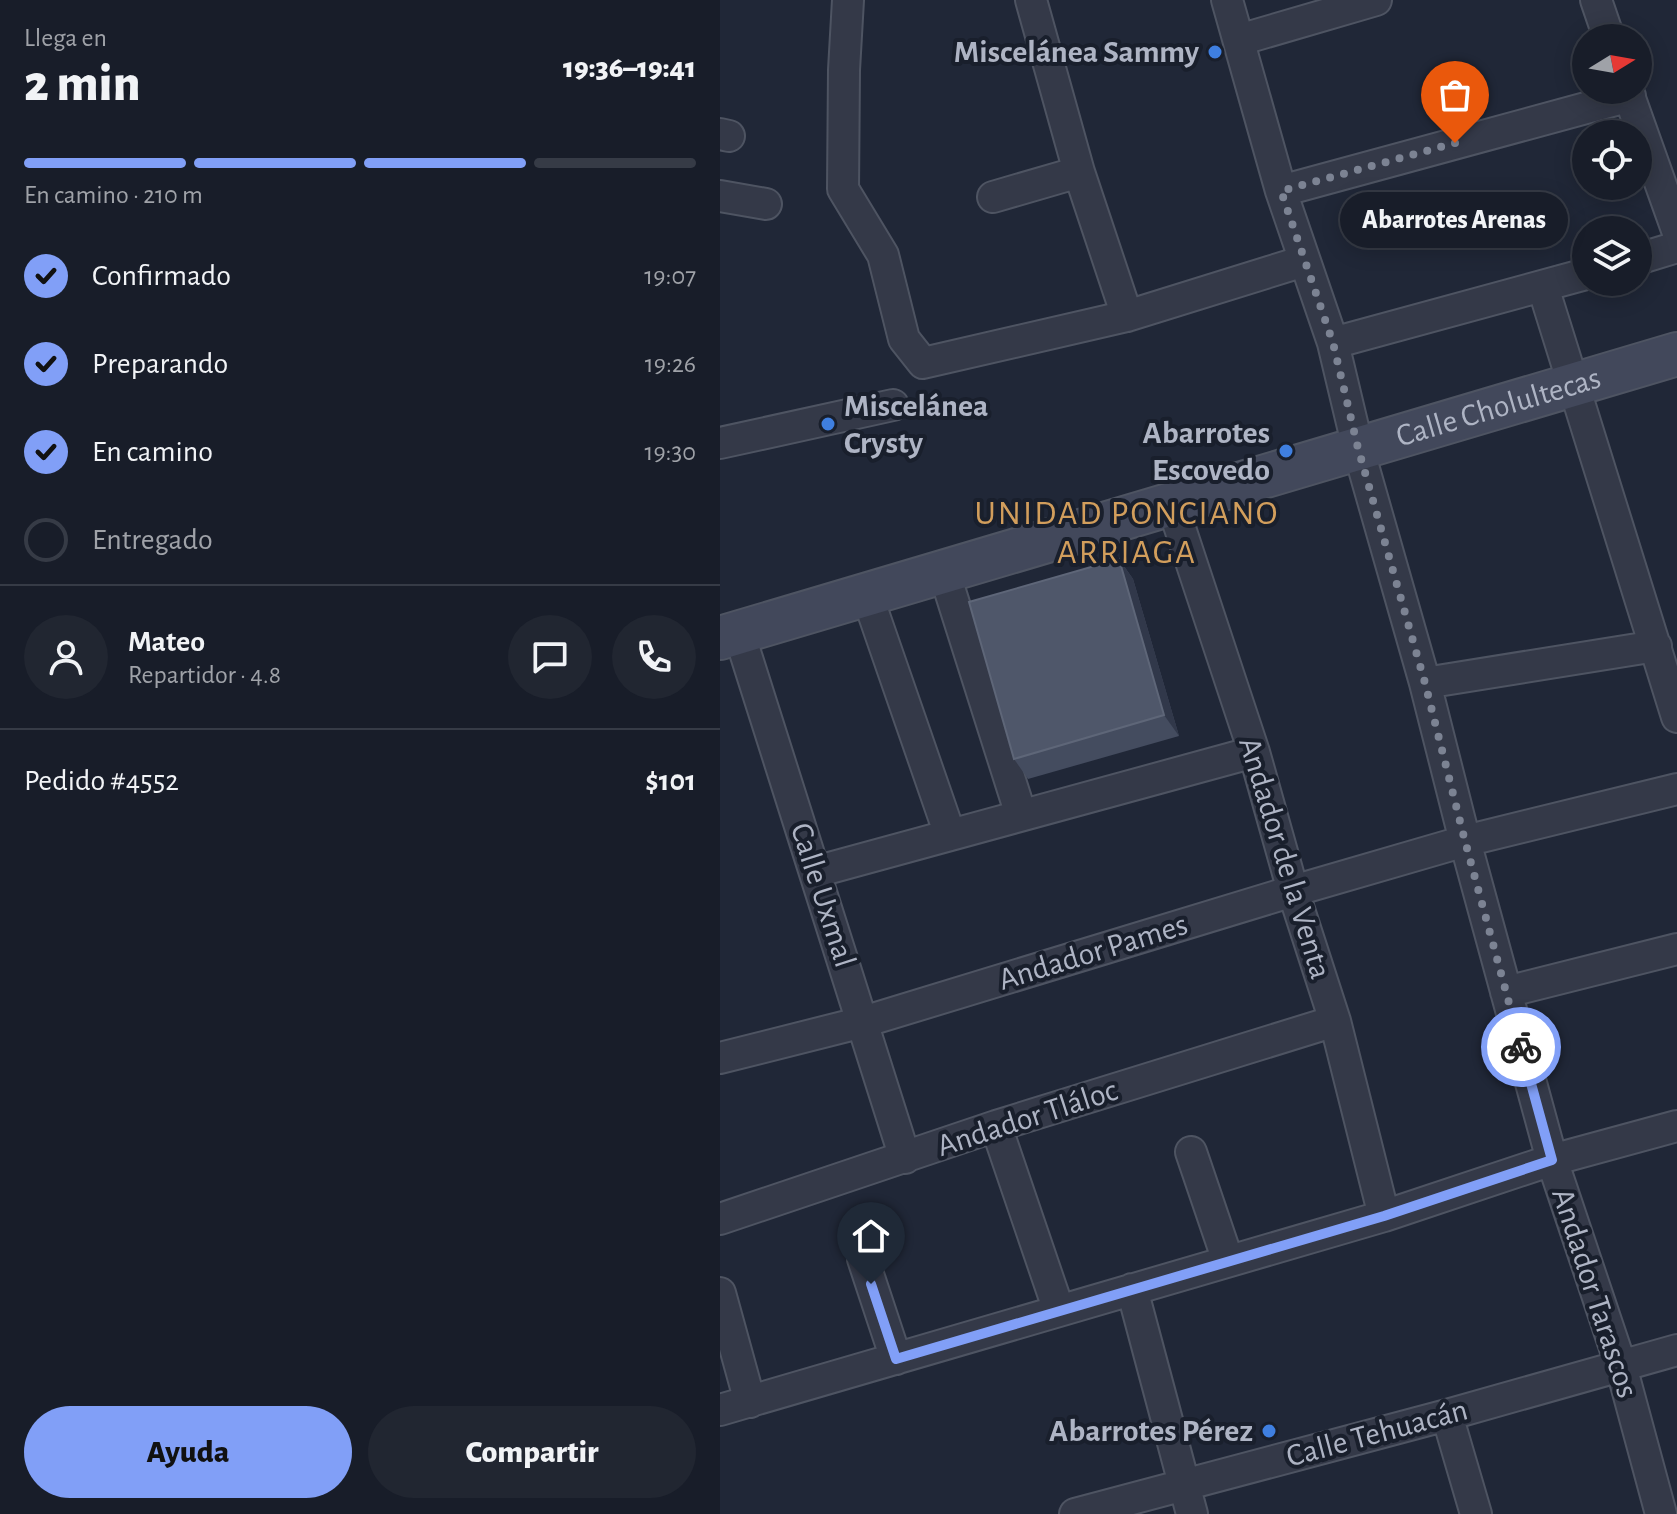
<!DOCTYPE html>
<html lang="es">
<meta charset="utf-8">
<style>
body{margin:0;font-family:"Alegreya Sans",sans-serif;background:#212631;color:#f1f3f6;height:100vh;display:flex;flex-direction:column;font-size:30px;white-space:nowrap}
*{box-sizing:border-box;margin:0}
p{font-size:26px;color:#9fa2a8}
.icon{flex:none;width:44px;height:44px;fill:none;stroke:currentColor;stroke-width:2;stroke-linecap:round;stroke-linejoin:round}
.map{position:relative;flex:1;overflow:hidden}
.drawer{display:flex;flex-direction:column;background:#181d29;width:720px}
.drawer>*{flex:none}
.needle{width:52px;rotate:79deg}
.fabs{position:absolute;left:852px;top:24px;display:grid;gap:16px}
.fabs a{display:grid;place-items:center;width:80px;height:80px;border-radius:50%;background:#181d29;box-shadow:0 4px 20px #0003,0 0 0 2px #363b46;font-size:40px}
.pin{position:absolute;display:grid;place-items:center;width:68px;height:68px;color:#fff;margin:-82px -34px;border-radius:50% 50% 50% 0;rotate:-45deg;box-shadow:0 0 8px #0007}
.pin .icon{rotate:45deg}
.courier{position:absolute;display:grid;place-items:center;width:80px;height:80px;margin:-40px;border:6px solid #819ff7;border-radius:50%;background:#fff;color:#222;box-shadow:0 2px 10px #0007}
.bubble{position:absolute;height:56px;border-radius:28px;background:#181d29;box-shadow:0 4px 20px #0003,0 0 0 2px #363b46;font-size:26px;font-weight:800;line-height:56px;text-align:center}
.head em{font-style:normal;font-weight:800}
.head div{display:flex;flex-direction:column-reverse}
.head{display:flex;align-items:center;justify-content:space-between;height:136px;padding:0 24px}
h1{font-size:52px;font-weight:800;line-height:60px}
.bar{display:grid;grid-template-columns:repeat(4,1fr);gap:12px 8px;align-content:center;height:96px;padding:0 24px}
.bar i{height:10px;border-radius:6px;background:#363b46}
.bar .selected{background:#819ff7}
.bar p{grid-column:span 4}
.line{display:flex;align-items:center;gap:20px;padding:0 24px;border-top:2px solid #363b46}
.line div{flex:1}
.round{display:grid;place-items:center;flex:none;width:84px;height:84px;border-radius:42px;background:#212631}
ol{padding:0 24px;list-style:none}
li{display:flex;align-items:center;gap:24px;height:88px}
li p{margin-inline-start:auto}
li .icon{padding:8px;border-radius:50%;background:#819ff7;color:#111;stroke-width:4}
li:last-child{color:#9fa2a8}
li i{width:44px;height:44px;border:4px solid #363b46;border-radius:50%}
.primary-button{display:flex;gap:16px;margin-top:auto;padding:16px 24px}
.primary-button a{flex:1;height:92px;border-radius:48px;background:#819ff7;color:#111;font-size:32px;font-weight:800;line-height:92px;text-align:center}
.primary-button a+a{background:#212631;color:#f1f3f6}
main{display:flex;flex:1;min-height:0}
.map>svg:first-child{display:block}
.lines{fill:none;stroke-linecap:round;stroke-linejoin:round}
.street-casing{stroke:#4e5462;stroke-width:34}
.secondary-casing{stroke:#4e5462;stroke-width:46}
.street{stroke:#343948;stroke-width:30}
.secondary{stroke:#42485b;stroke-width:42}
.wall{fill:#444c5f}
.shaded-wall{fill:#31384a}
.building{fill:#4f576a;stroke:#5e6678;stroke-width:2}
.done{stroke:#7c8393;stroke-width:8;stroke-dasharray:0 14.4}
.route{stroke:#819ff7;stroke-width:10}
.shop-dot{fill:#3f7fe0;stroke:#191f2c;stroke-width:3}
.labels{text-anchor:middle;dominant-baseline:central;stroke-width:8;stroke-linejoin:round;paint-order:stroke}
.poi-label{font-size:32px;font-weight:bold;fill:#aeb4c4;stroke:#191f2c;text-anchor:end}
.street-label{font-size:32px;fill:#aeb4c4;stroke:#191f2c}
.neighbourhood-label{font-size:34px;letter-spacing:2px;fill:#d29e5c;stroke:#191f2c}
</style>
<main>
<section class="drawer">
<div class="head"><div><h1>2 min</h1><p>Llega en</p></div><em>19:36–19:41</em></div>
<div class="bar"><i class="selected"></i><i class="selected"></i><i class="selected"></i><i></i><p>En camino · 210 m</p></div>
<ol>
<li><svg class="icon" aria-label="check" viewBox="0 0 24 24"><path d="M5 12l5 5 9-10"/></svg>Confirmado<p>19:07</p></li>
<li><svg class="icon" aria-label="check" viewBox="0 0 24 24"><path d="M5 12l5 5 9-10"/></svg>Preparando<p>19:26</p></li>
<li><svg class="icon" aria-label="check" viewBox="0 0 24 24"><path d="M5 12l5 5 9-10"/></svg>En camino<p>19:30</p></li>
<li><i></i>Entregado</li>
</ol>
<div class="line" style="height:144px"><a class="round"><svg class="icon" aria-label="person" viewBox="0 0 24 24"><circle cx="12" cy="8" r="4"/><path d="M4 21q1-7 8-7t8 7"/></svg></a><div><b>Mateo</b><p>Repartidor · 4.8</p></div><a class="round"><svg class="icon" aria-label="chat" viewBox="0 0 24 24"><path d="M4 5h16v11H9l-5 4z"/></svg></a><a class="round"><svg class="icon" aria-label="phone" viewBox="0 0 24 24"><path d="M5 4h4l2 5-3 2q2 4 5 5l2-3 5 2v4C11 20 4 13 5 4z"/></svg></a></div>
<div class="line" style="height:104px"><div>Pedido #4552</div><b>$101</b></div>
<div class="primary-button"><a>Ayuda</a><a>Compartir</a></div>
</section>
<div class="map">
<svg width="957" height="1514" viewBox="0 0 957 1514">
<rect width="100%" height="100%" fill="#202737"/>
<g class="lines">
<!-- street casing -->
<g class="street-casing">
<path id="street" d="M 128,0 L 124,70 L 123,189 L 163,255 L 184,339 L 203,363 L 407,316 L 584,261
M 311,0 L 359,172 L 407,316
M 507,0 L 561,191 L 613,343 L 638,448 L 705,683 L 745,841 L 832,1160 L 901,1366 L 941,1514
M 876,0 L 889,38
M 519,40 L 656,0
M 907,90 L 957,230
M 0,134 L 9,136
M 561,191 L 910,96
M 0,196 L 46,204
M 273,197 L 359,172
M 918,259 L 957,247
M 823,287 L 957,717
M 613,343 L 866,274
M 0,443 L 173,405
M 452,504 L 534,752 L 573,891 L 615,1021 L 664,1216
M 224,572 L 301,815
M 147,595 L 230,835
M 19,633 L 185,1158
M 705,683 L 936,646
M 95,872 L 534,752
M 786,992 L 957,949
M 0,1058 L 143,1022 L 573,891 L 745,841 L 957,789
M 276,1126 L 339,1311
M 471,1152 L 508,1261
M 0,1219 L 276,1126 L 615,1021
M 143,1259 L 176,1359
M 412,1289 L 472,1514
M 0,1293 L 30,1402
M 0,1410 L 664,1216 L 832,1160 L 957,1126
M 727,1415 L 756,1514
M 355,1514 L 727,1415 L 957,1350"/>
</g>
<!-- secondary casing -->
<g class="secondary-casing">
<g id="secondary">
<path id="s1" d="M 0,638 L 957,354"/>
</g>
</g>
<!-- street -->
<use href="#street" class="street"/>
<!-- secondary -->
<use href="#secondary" class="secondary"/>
</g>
<!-- wall -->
<path class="wall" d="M 399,559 L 413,579 L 459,736 L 308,779 L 294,759 Z"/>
<!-- shaded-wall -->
<path class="shaded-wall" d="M 399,559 L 413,579 L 459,736 L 444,715 Z"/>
<!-- building -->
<path class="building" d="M 399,559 L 444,715 L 294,759 L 249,602 Z"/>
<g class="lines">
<!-- done -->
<path class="done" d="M 735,143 L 561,191 L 613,343 L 638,448 L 705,683 L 745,841 L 801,1047"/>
<!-- route -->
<path class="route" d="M 151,1284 L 176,1359 L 664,1216 L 832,1160 L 801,1047"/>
</g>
<!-- markers -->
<g class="shop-dot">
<circle cx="495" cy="52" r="8"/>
<circle cx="108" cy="424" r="8"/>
<circle cx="566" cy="451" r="8"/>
<circle cx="549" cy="1431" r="8"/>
</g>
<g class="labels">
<!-- poi labels -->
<g class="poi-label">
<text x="479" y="52">Miscelánea Sammy</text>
<text x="124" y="406" text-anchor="start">Miscelánea<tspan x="124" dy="37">Crysty</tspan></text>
<text x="550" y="433">Abarrotes<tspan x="550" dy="37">Escovedo</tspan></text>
<text x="533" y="1431">Abarrotes Pérez</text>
</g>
<!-- street labels -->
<g class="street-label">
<text stroke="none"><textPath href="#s1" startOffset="812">Calle Cholultecas</textPath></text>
<text transform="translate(565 858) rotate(73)">Andador de la Venta</text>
<text transform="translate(103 895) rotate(72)">Calle Uxmal</text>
<text transform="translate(373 952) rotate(-17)">Andador Pames</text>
<text transform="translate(307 1118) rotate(-18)">Andador Tláloc</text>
<text transform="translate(875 1293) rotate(72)">Andador Tarascos</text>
<text transform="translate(657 1433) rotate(-15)">Calle Tehuacán</text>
</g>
<!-- neighbourhood labels -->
<g class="neighbourhood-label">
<text x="407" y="514">UNIDAD PONCIANO<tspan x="407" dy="39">ARRIAGA</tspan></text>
</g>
</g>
</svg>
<div class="fabs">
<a><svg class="needle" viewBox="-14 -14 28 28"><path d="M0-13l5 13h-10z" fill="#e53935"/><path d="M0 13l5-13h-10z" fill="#9fa2a8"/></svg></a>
<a><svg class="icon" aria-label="locate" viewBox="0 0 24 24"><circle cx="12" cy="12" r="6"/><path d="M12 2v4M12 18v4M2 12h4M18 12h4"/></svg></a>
<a><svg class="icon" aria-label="layers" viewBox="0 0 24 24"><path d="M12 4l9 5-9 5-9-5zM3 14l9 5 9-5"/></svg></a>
</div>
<div class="pin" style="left:735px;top:143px;background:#ea580c"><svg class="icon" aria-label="bag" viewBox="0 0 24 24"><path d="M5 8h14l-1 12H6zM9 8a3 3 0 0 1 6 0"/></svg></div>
<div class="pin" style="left:151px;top:1284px;background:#1f2937"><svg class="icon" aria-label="home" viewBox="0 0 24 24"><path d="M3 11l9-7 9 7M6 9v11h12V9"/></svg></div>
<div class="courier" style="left:801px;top:1047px"><svg class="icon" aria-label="bike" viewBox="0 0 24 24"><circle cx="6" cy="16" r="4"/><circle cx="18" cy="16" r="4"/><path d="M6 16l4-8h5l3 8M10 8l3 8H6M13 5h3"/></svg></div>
<div class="bubble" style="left:620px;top:192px;width:228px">Abarrotes Arenas</div>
</div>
</main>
